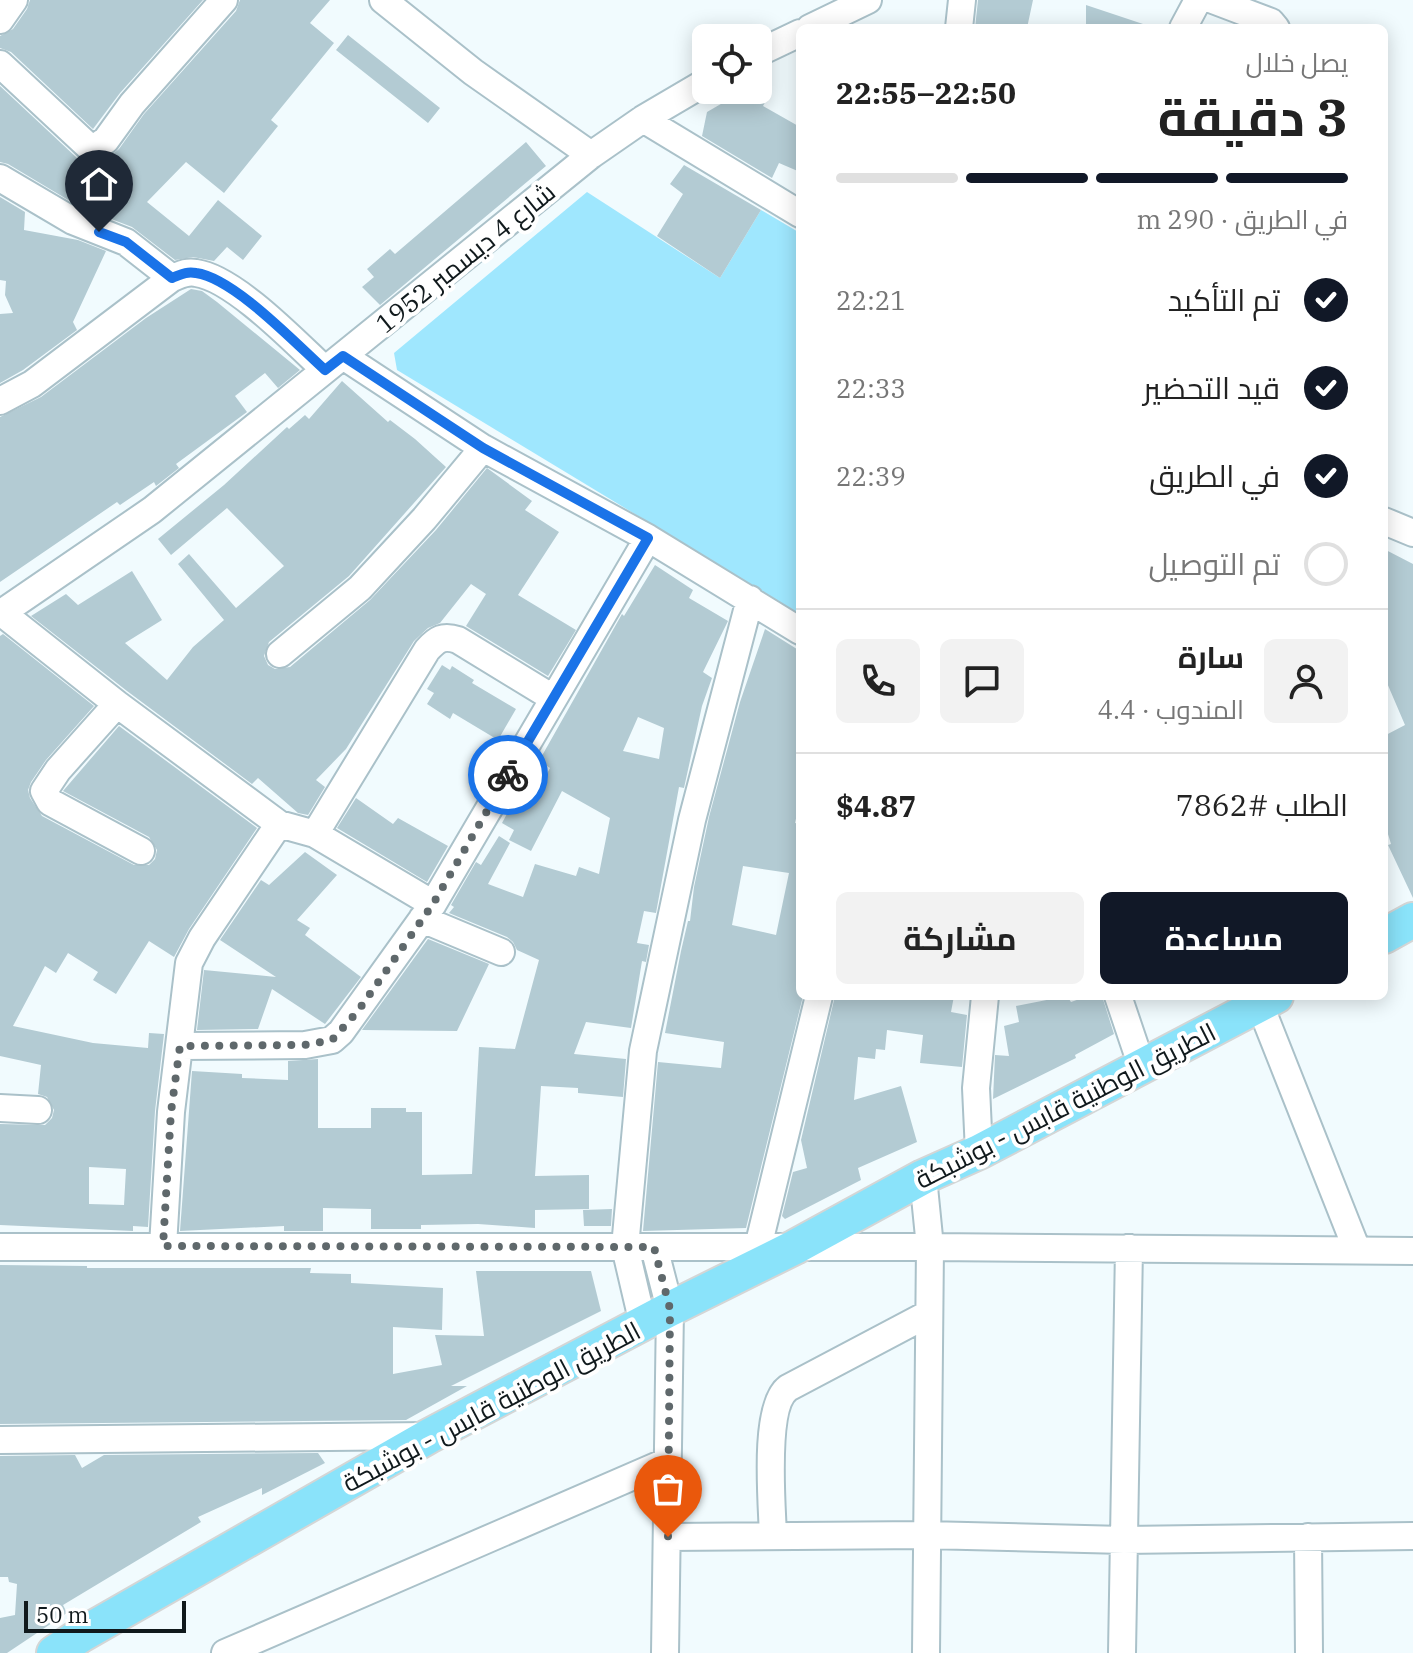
<!DOCTYPE html>
<html lang="ar">
<meta charset="utf-8">
<style>
body{margin:0;font-family:"IBM Plex Serif",Cairo,serif;background:#f2f2f2;color:#222;direction:rtl;height:100vh;display:flex;flex-direction:column;font-size:30px;white-space:nowrap}
*{box-sizing:border-box;margin:0}
p{font-size:26px;color:#767676}
.icon{flex:none;width:44px;height:44px;fill:none;stroke:currentColor;stroke-width:2;stroke-linecap:round;stroke-linejoin:round}
.map{position:relative;flex:1;overflow:hidden;direction:ltr}
.side{position:absolute;left:796px;top:24px;width:592px;height:976px;display:flex;flex-direction:column;background:#fff;border-radius:12px;box-shadow:0 4px 20px #0003;direction:rtl}
.side>*{flex:none}
.tools{position:absolute;left:692px;top:24px;display:grid;gap:16px}
.tools a{display:grid;place-items:center;width:80px;height:80px;border-radius:12px;background:#fff;box-shadow:0 4px 20px #0003;font-size:40px}
.scale{position:absolute;left:24px;bottom:20px;width:162px;box-sizing:border-box;padding-left:8px;border:4px solid #10191c;border-top:0;font-size:22px;line-height:28px;white-space:nowrap;color:#10191c;-webkit-text-stroke:6px #fff;paint-order:stroke}
.pin{position:absolute;display:grid;place-items:center;width:68px;height:68px;color:#fff;margin:-82px -34px;border-radius:50% 50% 50% 0;rotate:-45deg;box-shadow:0 0 8px #0007}
.pin .icon{rotate:45deg}
.courier{position:absolute;display:grid;place-items:center;width:80px;height:80px;margin:-40px;border:6px solid #1a73e8;border-radius:50%;background:#fff;color:#222;box-shadow:0 2px 10px #0007}
.overview em{font-style:normal;font-weight:700}
.overview div{display:flex;flex-direction:column-reverse}
.overview{display:flex;align-items:center;justify-content:space-between;height:136px;padding:0 40px}
h1{font-size:52px;font-weight:700;line-height:60px}
.bar{display:grid;grid-template-columns:repeat(4,1fr);gap:12px 8px;align-content:center;height:96px;padding:0 40px}
.bar i{height:10px;border-radius:6px;background:#e0e0e0}
.bar .active{background:#111827}
.bar p{grid-column:span 4}
.line{display:flex;align-items:center;gap:20px;padding:0 40px;border-top:2px solid #e0e0e0}
.line div{flex:1}
.round{display:grid;place-items:center;flex:none;width:84px;height:84px;border-radius:12px;background:#f2f2f2}
ol{padding:0 40px;list-style:none}
li{display:flex;align-items:center;gap:24px;height:88px}
li p{margin-inline-start:auto}
li .icon{padding:8px;border-radius:50%;background:#111827;color:#fff;stroke-width:4}
li:last-child{color:#767676}
li i{width:44px;height:44px;border:4px solid #e0e0e0;border-radius:50%}
.cta{display:flex;gap:16px;margin-top:auto;padding:16px 40px}
.cta a{flex:1;height:92px;border-radius:12px;background:#111827;color:#fff;font-size:32px;font-weight:700;line-height:92px;text-align:center}
.cta a+a{background:#f2f2f2;color:#222}
.map>svg:first-child{display:block}
.green{fill:#9fe7fe}
.building{fill:#b3cbd3;fill-rule:evenodd}
.lines{fill:none;stroke-linecap:round;stroke-linejoin:round}
.minor-casing{stroke:#aac1c9;stroke-width:30}
.major-casing{stroke:#d4d6d6;stroke-width:38}
.minor{stroke:#fff;stroke-width:26}
.major{stroke:#8ae3fa;stroke-width:34}
.done{stroke:#5f686b;stroke-width:8;stroke-dasharray:0 14.4}
.route{stroke:#1a73e8;stroke-width:10}
.labels{text-anchor:middle;dominant-baseline:central;stroke-width:8;stroke-linejoin:round;paint-order:stroke}
.street-label{font-size:26px;fill:#10191c;stroke:#fff}
</style>
<div class="map">
<svg width="1413" height="1653" viewBox="0 0 1413 1653">
<rect width="100%" height="100%" fill="#f1fbfe"/>
<!-- green -->
<path class="green" d="M 587,192 L 720,278 L 761,210 L 800,233 L 800,614 L 397,370 L 394,353 Z"/>
<!-- building -->
<path class="building" d="M 30,0 L 203,0 L 120,93 L 93,129 L 11,52 L 0,48 L 0,36 L 13,29 L 27,9 Z
M 240,0 L 330,0 L 310,23 L 334,43 L 271,120 L 278,126 L 224,193 L 186,162 L 147,202 L 189,236 L 218,200 L 262,236 L 243,260 L 227,247 L 214,261 L 193,257 L 175,260 L 132,227 L 80,207 L 8,164 L 0,162 L 0,86 L 77,158 L 94,163 L 104,161 L 119,149 L 144,114 L 236,11 Z
M 978,0 L 1033,0 L 1027,28 L 975,28 Z
M 1086,5 L 1146,25 L 1145,28 L 1086,28 Z
M 348,35 L 440,108 L 428,123 L 336,50 Z
M 745,90 L 772,90 L 763,106 L 800,127 L 800,172 L 779,163 L 772,178 L 702,136 L 707,112 Z
M 526,142 L 546,166 L 380,305 L 362,287 L 374,277 L 367,269 L 390,249 L 395,254 Z
M 684,165 L 761,210 L 720,278 L 657,236 L 683,194 L 670,184 Z
M 0,197 L 25,212 L 24,230 L 78,240 L 106,251 L 73,322 L 77,330 L 23,370 L 0,383 L 0,314 L 13,313 L 5,295 L 6,281 L 0,280 Z
M 191,289 L 202,291 L 217,302 L 300,370 L 278,388 L 265,373 L 235,396 L 247,412 L 176,464 L 179,468 L 156,486 L 154,482 L 120,505 L 117,502 L 0,582 L 0,417 L 41,397 L 146,318 Z
M 342,381 L 388,422 L 390,420 L 415,439 L 446,467 L 349,576 L 269,642 L 264,656 L 268,665 L 275,669 L 290,667 L 370,600 L 436,530 L 487,468 L 532,501 L 525,510 L 559,532 L 518,595 L 576,630 L 548,676 L 466,626 L 486,594 L 471,584 L 440,623 L 428,628 L 414,641 L 346,749 L 316,780 L 325,787 L 308,815 L 298,813 L 258,778 L 252,784 L 127,691 L 31,616 L 66,594 L 78,605 L 132,571 L 162,620 L 125,643 L 167,680 L 193,647 L 224,620 L 178,564 L 189,554 L 236,608 L 284,566 L 227,508 L 171,555 L 158,539 L 224,485 L 287,427 L 289,429 L 305,415 L 309,419 Z
M 1384,549 L 1413,564 L 1413,898 L 1388,845 L 1391,844 L 1384,821 L 1384,736 L 1405,725 L 1387,683 L 1384,666 Z
M 655,565 L 693,590 L 689,598 L 728,621 L 703,672 L 712,678 L 702,706 L 684,788 L 679,787 L 656,913 L 644,911 L 637,943 L 649,945 L 646,962 L 642,961 L 631,1028 L 586,1022 L 574,1054 L 626,1059 L 623,1097 L 578,1093 L 578,1088 L 541,1086 L 535,1176 L 589,1175 L 589,1209 L 535,1210 L 535,1228 L 478,1224 L 421,1225 L 421,1229 L 371,1229 L 371,1209 L 323,1208 L 323,1231 L 284,1231 L 284,1226 L 180,1231 L 192,1071 L 242,1074 L 242,1078 L 288,1080 L 288,1061 L 318,1059 L 318,1128 L 371,1128 L 371,1108 L 406,1108 L 406,1112 L 422,1112 L 422,1175 L 472,1174 L 479,1047 L 515,1049 L 539,960 L 517,950 L 513,942 L 507,937 L 449,913 L 454,907 L 451,905 L 476,862 L 481,865 L 499,836 L 510,843 L 488,884 L 523,897 L 535,864 L 576,876 L 579,867 L 599,874 L 610,818 L 562,791 L 531,851 L 509,840 L 514,830 L 502,823 L 521,788 L 535,796 L 550,768 L 539,761 L 622,614 L 624,616 ZM 638,717 L 664,728 L 659,759 L 623,751 Z
M 765,629 L 800,651 L 800,801 L 795,823 L 800,824 L 800,996 L 803,996 L 746,1228 L 643,1231 L 658,1062 L 721,1068 L 724,1042 L 665,1033 L 681,951 L 688,921 L 690,921 L 694,887 L 709,817 L 740,702 ZM 743,866 L 789,873 L 776,935 L 732,925 Z
M 3,634 L 94,706 L 46,760 L 31,782 L 28,790 L 30,798 L 42,816 L 134,865 L 149,865 L 155,859 L 157,850 L 149,837 L 63,791 L 119,726 L 257,828 L 189,929 L 174,957 L 149,941 L 116,994 L 93,980 L 98,972 L 68,953 L 56,973 L 45,966 L 13,1026 L 93,1043 L 148,1048 L 149,1033 L 164,1034 L 155,1111 L 148,1227 L 133,1226 L 133,1231 L 0,1225 L 0,1124 L 45,1125 L 52,1118 L 54,1110 L 47,1097 L 38,1094 L 41,1065 L 0,1056 L 0,636 ZM 89,1167 L 126,1169 L 124,1205 L 89,1204 Z
M 442,665 L 450,670 L 452,666 L 474,680 L 472,683 L 516,709 L 498,740 L 453,713 L 450,719 L 427,704 L 434,693 L 427,689 Z
M 356,798 L 393,824 L 398,818 L 448,846 L 427,882 L 337,828 Z
M 305,852 L 337,875 L 297,920 L 310,928 L 305,935 L 361,977 L 325,1024 L 272,989 L 258,1029 L 197,1030 L 204,970 L 276,977 L 220,940 L 261,880 L 269,885 Z
M 428,939 L 489,964 L 457,1031 L 362,1030 Z
M 835,996 L 954,996 L 951,1012 L 967,1015 L 962,1067 L 920,1063 L 923,1035 L 887,1030 L 885,1050 L 876,1049 L 875,1059 L 858,1057 L 854,1100 L 901,1086 L 917,1142 L 858,1168 L 861,1180 L 785,1219 L 782,1216 L 793,1172 L 807,1168 L 801,1140 Z
M 1067,996 L 1071,1002 L 1088,996 L 1102,996 L 1114,1034 L 1075,1055 L 1076,1058 L 993,1099 L 995,1055 L 1009,1056 L 1004,1026 L 1019,1022 L 1016,1006 Z
M 612,1209 L 611,1226 L 584,1226 L 583,1210 Z
M 0,1265 L 87,1266 L 87,1268 L 311,1268 L 310,1273 L 351,1274 L 351,1283 L 443,1288 L 442,1330 L 393,1327 L 393,1374 L 442,1365 L 435,1335 L 484,1336 L 476,1271 L 591,1271 L 601,1311 L 451,1386 L 467,1386 L 406,1420 L 0,1424 Z
M 318,1453 L 325,1463 L 262,1495 L 262,1488 L 198,1517 L 201,1522 L 63,1605 L 67,1613 L 7,1653 L 0,1653 L 0,1618 L 15,1615 L 17,1584 L 9,1582 L 8,1577 L 0,1577 L 0,1456 L 75,1455 L 82,1468 L 104,1455 Z"/>
<g class="lines">
<!-- minor casing -->
<g class="minor-casing">
<path id="minor" d="M 383,0 L 473,72 L 591,155
M 1213,0 L 1271,22 L 1276,28
M 0,20 L 14,0
M 810,28 L 868,0
M 959,28 L 962,0
M 1183,28 L 1198,0
M 758,53 L 800,33
M 0,64 L 88,146 L 96,147 L 106,140 L 132,104 L 224,0
M 643,119 L 800,214
M 0,178 L 73,221 L 126,242 L 172,278
M 343,356 L 483,448 L 648,538 L 800,631
M 0,401 L 32,384 L 172,278 C 180,275 186,271 196,273 C 234,278 296,343 325,370
M 1384,521 L 1413,533
M 2,613 L 117,704 L 279,824
M 0,614 L 152,510 L 591,155 L 643,119 L 706,82
M 280,654 L 360,588 L 424,519 L 483,448
M 117,704 L 58,770 L 44,791 L 50,802 L 141,851
M 315,834 L 427,650 C 437,639 443,635 458,640 L 553,698
M 422,919 L 501,952
M 1118,996 L 1142,1067
M 1260,1005 L 1357,1250
M 180,1046 L 305,1045 L 332,1040 L 341,1032 L 433,904 L 648,538
M 0,1108 L 38,1110
M 979,1152 L 976,1088 L 985,996
M 923,1177 L 930,1247 L 926,1653
M 163,1246 L 171,1112 L 189,963 L 202,938 L 279,824 L 315,834 L 433,904
M 0,1247 L 930,1247 L 1413,1251
M 654,1247 L 670,1309 L 665,1653
M 758,1247 L 819,996
M 643,1324 L 625,1247 L 643,1051 L 692,820 L 750,599
M 0,1440 L 429,1436
M 773,1536 C 772,1504 763,1406 788,1388 L 928,1314
M 668,1537 L 926,1535 L 1124,1540 L 1413,1536
M 1308,1537 L 1309,1653
M 225,1653 L 668,1461
M 1122,1653 L 1129,1248"/>
</g>
<!-- major casing -->
<g class="major-casing">
<path id="major" d="M 1384,936 L 1413,920
M 54,1653 L 81,1635 L 429,1436 L 670,1309 L 795,1247 L 923,1177 L 979,1152 L 1276,996"/>
</g>
<!-- minor -->
<use href="#minor" class="minor"/>
<!-- major -->
<use href="#major" class="major"/>
</g>
<g class="lines">
<!-- done -->
<path class="done" d="M 508,775 L 433,904 L 358,1011 L 332,1040 L 305,1045 L 180,1046 L 171,1112 L 163,1246 L 654,1247 L 670,1309 L 668,1537"/>
<!-- route -->
<path class="route" d="M 99,232 L 126,242 L 172,278 C 180,275 186,271 196,273 C 234,278 296,344 325,370 L 343,356 L 483,448 L 648,538 L 508,775"/>
</g>
<g class="labels">
<!-- street labels -->
<g class="street-label">
<text transform="translate(465 257) rotate(-39)">شارع 4 ديسمبر 1952</text>
<text transform="translate(1065 1105) rotate(-27)">الطريق الوطنية قابس - بوشبكة</text>
<text transform="translate(491 1406) rotate(-28)">الطريق الوطنية قابس - بوشبكة</text>
</g>
</g>
</svg>
<div class="tools">
<a><svg class="icon" aria-label="locate" viewBox="0 0 24 24"><circle cx="12" cy="12" r="6"/><path d="M12 2v4M12 18v4M2 12h4M18 12h4"/></svg></a>
</div>
<div class="scale">50 m</div>
<div class="pin" style="left:668px;top:1537px;background:#ea580c"><svg class="icon" aria-label="bag" viewBox="0 0 24 24"><path d="M5 8h14l-1 12H6zM9 8a3 3 0 0 1 6 0"/></svg></div>
<div class="pin" style="left:99px;top:232px;background:#1f2937"><svg class="icon" aria-label="home" viewBox="0 0 24 24"><path d="M3 11l9-7 9 7M6 9v11h12V9"/></svg></div>
<div class="courier" style="left:508px;top:775px"><svg class="icon" aria-label="bike" viewBox="0 0 24 24"><circle cx="6" cy="16" r="4"/><circle cx="18" cy="16" r="4"/><path d="M6 16l4-8h5l3 8M10 8l3 8H6M13 5h3"/></svg></div>
<section class="side">
<div class="overview"><div><h1>3 دقيقة</h1><p>يصل خلال</p></div><em>22:50–22:55</em></div>
<div class="bar"><i class="active"></i><i class="active"></i><i class="active"></i><i></i><p>في الطريق · 290 m</p></div>
<ol>
<li><svg class="icon" aria-label="check" viewBox="0 0 24 24"><path d="M5 12l5 5 9-10"/></svg>تم التأكيد<p>22:21</p></li>
<li><svg class="icon" aria-label="check" viewBox="0 0 24 24"><path d="M5 12l5 5 9-10"/></svg>قيد التحضير<p>22:33</p></li>
<li><svg class="icon" aria-label="check" viewBox="0 0 24 24"><path d="M5 12l5 5 9-10"/></svg>في الطريق<p>22:39</p></li>
<li><i></i>تم التوصيل</li>
</ol>
<div class="line" style="height:144px"><a class="round"><svg class="icon" aria-label="person" viewBox="0 0 24 24"><circle cx="12" cy="8" r="4"/><path d="M4 21q1-7 8-7t8 7"/></svg></a><div><b>سارة</b><p>المندوب · 4.4</p></div><a class="round"><svg class="icon" aria-label="chat" viewBox="0 0 24 24"><path d="M4 5h16v11H9l-5 4z"/></svg></a><a class="round"><svg class="icon" aria-label="phone" viewBox="0 0 24 24"><path d="M5 4h4l2 5-3 2q2 4 5 5l2-3 5 2v4C11 20 4 13 5 4z"/></svg></a></div>
<div class="line" style="height:104px"><div>الطلب #7862</div><b>$4.87</b></div>
<div class="cta"><a>مساعدة</a><a>مشاركة</a></div>
</section>
</div>
